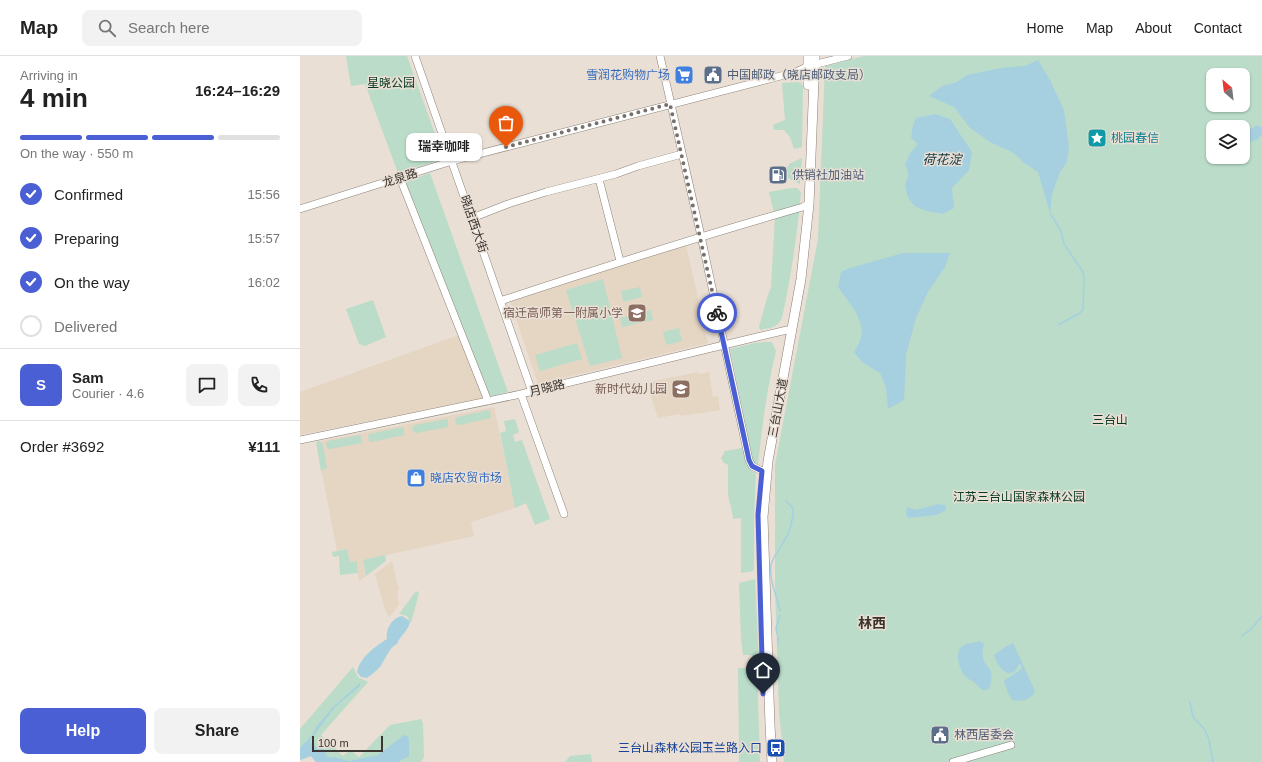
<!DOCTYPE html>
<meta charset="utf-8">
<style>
body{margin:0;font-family:Arial,"Noto Sans SC",sans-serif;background:#f2f2f2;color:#222;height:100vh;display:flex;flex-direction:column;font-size:15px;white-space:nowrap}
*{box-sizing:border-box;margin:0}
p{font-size:13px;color:#767676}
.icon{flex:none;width:22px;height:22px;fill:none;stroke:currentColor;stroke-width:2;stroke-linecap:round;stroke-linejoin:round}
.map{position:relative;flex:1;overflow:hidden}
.panel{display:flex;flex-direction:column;background:#fff;width:300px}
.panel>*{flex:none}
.needle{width:26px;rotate:332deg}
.tools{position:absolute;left:906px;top:12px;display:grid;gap:8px}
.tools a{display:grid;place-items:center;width:44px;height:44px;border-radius:8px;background:#fff;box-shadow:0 1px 3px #0004;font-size:20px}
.scale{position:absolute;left:12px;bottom:10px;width:71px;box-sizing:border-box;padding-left:4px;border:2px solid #3b3632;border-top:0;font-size:11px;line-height:14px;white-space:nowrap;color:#3b3632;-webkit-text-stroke:3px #eadfd4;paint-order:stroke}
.pin{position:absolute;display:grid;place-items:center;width:34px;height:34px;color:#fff;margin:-41px -17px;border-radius:50% 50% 50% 0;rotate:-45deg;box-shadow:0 0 4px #0007}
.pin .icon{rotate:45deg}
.courier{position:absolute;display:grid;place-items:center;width:40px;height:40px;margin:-20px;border:3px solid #4a5fd3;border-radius:50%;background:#fff;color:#222;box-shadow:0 1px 5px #0007}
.bubble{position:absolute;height:28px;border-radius:8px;background:#fff;box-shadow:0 1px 3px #0004;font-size:13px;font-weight:600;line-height:28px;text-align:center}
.overview em{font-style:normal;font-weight:600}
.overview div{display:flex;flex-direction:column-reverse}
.overview{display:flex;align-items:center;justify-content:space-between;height:68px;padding:0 20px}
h1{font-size:26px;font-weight:600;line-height:30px}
.bar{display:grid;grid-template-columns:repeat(4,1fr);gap:6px 4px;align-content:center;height:48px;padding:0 20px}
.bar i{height:5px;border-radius:3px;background:#e0e0e0}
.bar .on{background:#4a5fd3}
.bar p{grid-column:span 4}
.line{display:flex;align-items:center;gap:10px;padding:0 20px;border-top:1px solid #e0e0e0}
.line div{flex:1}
.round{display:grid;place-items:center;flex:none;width:42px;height:42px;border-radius:8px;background:#f2f2f2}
ol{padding:0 20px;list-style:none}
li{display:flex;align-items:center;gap:12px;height:44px}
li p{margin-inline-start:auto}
li .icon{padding:4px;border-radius:50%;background:#4a5fd3;color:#fff;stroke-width:4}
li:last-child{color:#767676}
li i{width:22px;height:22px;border:2px solid #e0e0e0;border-radius:50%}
.primary-button{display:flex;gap:8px;margin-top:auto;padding:8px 20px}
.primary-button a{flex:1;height:46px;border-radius:8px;background:#4a5fd3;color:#fff;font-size:16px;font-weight:600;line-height:46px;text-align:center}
.primary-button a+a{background:#f2f2f2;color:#222}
header{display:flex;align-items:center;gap:24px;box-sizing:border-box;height:56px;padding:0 20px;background:#fff;border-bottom:1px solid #e0e0e0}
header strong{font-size:19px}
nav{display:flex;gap:22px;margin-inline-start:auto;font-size:14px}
.search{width:280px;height:36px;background:#f2f2f2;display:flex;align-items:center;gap:10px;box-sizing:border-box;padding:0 14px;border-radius:8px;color:#767676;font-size:15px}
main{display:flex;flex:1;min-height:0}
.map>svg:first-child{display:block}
.built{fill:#e5d5c3}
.green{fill:#badcc9;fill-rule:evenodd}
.water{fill:#a6d0e0}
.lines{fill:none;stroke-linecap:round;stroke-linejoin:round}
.stream{stroke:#a6d0e0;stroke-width:1.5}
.minor-casing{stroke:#8b8177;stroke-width:8}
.major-casing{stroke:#8b8177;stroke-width:10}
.minor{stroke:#fff;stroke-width:7}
.major{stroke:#fff;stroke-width:9}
.done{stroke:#78716b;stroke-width:4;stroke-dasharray:0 7.2}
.route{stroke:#4a5fd3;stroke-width:5}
.labels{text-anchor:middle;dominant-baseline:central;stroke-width:3;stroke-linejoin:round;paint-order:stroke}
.shop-label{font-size:12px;fill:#366cbe;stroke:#eadfd4;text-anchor:end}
.service-label{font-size:12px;fill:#4e5e75;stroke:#eadfd4;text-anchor:start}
.park-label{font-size:12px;fill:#073a26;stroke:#eadfd4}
.culture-label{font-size:12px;fill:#0d838f;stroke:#eadfd4;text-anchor:start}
.street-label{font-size:12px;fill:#3b3632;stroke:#eadfd4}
.education-label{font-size:12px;fill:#785e54;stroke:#eadfd4;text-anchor:end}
.transit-label{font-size:12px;fill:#164399;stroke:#eadfd4;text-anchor:end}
.water-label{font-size:13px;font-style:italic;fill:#113744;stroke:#eadfd4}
.quarter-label{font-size:14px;font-weight:bold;fill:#3c342b;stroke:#eadfd4}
</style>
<header>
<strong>Map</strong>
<div class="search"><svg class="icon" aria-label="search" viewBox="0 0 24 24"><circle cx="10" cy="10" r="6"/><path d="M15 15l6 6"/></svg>Search here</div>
<nav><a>Home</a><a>Map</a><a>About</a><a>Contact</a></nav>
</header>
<main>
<section class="panel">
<div class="overview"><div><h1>4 min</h1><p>Arriving in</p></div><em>16:24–16:29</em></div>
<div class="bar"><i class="on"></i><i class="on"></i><i class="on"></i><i></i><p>On the way · 550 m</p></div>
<ol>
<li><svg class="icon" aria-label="check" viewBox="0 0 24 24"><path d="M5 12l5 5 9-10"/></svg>Confirmed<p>15:56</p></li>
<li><svg class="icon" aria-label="check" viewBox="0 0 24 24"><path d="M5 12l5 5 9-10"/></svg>Preparing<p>15:57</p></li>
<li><svg class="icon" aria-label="check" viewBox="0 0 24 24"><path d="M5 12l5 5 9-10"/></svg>On the way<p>16:02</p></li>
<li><i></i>Delivered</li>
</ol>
<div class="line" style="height:72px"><b class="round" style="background:#4a5fd3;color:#fff">S</b><div><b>Sam</b><p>Courier · 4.6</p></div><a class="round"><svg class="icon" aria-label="chat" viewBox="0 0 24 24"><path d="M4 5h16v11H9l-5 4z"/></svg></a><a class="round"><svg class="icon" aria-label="phone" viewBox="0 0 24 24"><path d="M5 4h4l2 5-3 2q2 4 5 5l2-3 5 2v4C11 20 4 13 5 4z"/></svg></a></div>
<div class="line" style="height:52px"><div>Order #3692</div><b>¥111</b></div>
<div class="primary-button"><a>Help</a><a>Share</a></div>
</section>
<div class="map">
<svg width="962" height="706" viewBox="0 0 962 706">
<rect width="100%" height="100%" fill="#eadfd4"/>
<!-- built -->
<path class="built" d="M 386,189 L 408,287 L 238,328 L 210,245 Z
M 159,279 L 184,342 L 0,379 L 0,336 Z
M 398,316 L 399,318 L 409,316 L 413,341 L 418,340 L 420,354 L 381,360 L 379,358 L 358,362 L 351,340 L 349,326 Z
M 194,351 L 215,452 L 171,466 L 174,480 L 63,504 L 66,520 L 59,525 L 57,505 L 50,506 L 47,493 L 37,495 L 16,386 Z
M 92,505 L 99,534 L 97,535 L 99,549 L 89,561 L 85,554 L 75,518 Z"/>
<!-- green -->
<path class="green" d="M 46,0 L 107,0 L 144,103 L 98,117 L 65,28 L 51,30 Z
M 564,0 L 962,0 L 962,706 L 484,706 L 479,656 L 475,530 L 475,409 L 518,183 L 525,10 ZM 913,19 L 943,19 L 943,49 L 913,49 ZM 913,71 L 943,71 L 943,101 L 913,101 Z
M 497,26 L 501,27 L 503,31 L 502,91 L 494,93 L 490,81 L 484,74 L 474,74 L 473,69 L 485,64 L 482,27 Z
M 502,102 L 502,103 L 500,128 L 488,122 L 486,116 L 489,108 Z
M 130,117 L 208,336 L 188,341 L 104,126 Z
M 491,132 L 497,132 L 500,135 L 501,137 C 497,180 491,221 482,262 C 478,272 469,272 460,274 L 459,271 L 467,242 L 471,231 L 475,161 L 469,136 Z
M 303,223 L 322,302 L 290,310 L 266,234 Z
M 340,231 L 342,241 L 323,246 L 321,235 Z
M 73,244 L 86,281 L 65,290 L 59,288 L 46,253 Z
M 351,254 L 353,264 L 322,271 L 320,262 Z
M 379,272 L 382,285 L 366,289 L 363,276 Z
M 464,286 L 472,286 L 476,295 C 467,332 462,370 458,409 L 454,409 L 430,293 L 455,287 Z
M 277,287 L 282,303 L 240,315 L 235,299 Z
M 189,354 L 190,356 L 191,362 L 159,369 L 156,368 L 155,363 L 157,361 Z
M 147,363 L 148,364 L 148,371 L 116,377 L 114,376 L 112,371 L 115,369 Z
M 215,363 L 219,376 L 213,379 L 215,386 L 222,384 L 250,463 L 235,469 L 226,447 L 215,452 L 200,377 L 206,375 L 204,365 Z
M 102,371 L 104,373 L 104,379 L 72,386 L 69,385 L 68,379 L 70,378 Z
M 60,379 L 61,380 L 62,387 L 30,393 L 27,392 L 26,387 L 28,385 Z
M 20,385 L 23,389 L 27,412 L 21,415 L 16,386 Z
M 442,392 L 447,410 L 456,418 L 454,460 L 454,513 L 453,515 L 441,517 L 441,462 L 433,463 L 431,449 L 430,449 L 428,438 L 428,409 L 423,406 L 421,402 L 425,395 Z
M 47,493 L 50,506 L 57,505 L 58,517 L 40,519 L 39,500 L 33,501 L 32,496 Z
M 85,499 L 86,505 L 66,520 L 63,504 Z
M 455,523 L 459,605 L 451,599 L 443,599 L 441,582 L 439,527 Z
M 116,535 L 119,537 L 111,567 L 107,560 L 99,558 Z
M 53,611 L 58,621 L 68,626 L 21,679 L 43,700 L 50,694 L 59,701 L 90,669 L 121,663 L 123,667 L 124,701 L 121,706 L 16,706 L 11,700 L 0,704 L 0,673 Z
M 438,612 L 457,612 L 460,706 L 439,706 Z
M 291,698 L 292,706 L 265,706 L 270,700 Z"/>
<!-- water -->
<path class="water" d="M 738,4 L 750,24 L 764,54 L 769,91 L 767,106 L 760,116 L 752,138 L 750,157 L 738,116 L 723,106 L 714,97 L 690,86 L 670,72 L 654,51 L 629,40 L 642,30 L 657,26 L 667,19 L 701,12 L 725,10 Z
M 635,58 L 650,63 L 672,96 L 669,114 L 652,132 L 654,152 L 643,158 C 621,154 607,153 605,127 C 609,122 609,115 605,109 L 610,97 L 618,88 L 611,82 L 613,69 L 616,62 Z
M 957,69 L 962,72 L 962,78 L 957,84 L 947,87 L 945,81 L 943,81 L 943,78 Z
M 603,197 L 650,197 L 645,211 L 628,236 L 616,262 L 606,299 L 604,344 L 588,353 L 586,332 L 580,317 L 562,306 L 554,296 C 557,291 560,286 561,281 C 566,264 547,244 538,231 L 541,216 L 547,213 Z
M 638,448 L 645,449 L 646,454 L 637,459 L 608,462 L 606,458 L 607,451 L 616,454 Z
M 102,560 L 110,565 C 109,574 100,580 97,588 C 90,590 85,604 80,611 C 76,615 71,619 67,622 L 61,621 L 57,616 C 60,601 76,590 87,583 C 85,573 93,561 102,560 Z
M 679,585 L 684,588 C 683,593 682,598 683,602 C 686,613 694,611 691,626 C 690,630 691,631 687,634 C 680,635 679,630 674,626 C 671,624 666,622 664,619 C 659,612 655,598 661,591 C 665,587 674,587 679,585 Z
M 713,587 L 735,635 C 732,644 721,646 712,644 L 708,637 L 704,626 L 705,624 L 720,614 L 722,612 L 720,608 L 719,608 C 711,628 697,611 694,599 L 705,591 Z
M 60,627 L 60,630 L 35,651 L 11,683 L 10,686 L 17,692 L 18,690 L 25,694 L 26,699 L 31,702 L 34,701 L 49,705 L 78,699 L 104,679 L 108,680 L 109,684 L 109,700 L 98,706 L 16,706 L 11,700 L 0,704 L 0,692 L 12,679 L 17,670 L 33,651 Z"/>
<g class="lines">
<!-- stream -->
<path class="stream" d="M 750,157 L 761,175 L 764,188 L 783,216 L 784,221 L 783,253 L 780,257 L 758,269
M 480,555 C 477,540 469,525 471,509 C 473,501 479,494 483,487 C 489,478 494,463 493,452 L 486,445
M 477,578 L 476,572 L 480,559
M 942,580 L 952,572 L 962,560
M 478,581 L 478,588
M 890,646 L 893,661 L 905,674 L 909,684 L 913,706"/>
<!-- minor casing -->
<g class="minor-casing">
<path id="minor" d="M 115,0 L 232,336
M 360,0 L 401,180 L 449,404 L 452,410 L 462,415 L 467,415
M 100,122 L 188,345
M 299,123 L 320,205
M 0,153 L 152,105 L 496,16 L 509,10 L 548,0
M 172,162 L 208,148 L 246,136 L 316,118 L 338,110 L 382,98
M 200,245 C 300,212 401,180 503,151 L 509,148
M 221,338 L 264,458
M 0,384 L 221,338 L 457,281 L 487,274 L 492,275
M 653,706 L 711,689"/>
</g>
<!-- major casing -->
<g class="major-casing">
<path id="major" d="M 508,0 L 508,29
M 472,706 L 470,669 L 463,461 L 468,405 L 501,223 L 509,148 L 515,0"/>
</g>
<!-- minor -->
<use href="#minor" class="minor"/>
<!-- major -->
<use href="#major" class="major"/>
</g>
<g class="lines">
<!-- done -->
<path class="done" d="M 206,91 L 370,48 L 417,257"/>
<!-- route -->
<path class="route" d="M 417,257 L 449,404 L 452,410 L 462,415 L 458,459 L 463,638"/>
</g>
<!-- icons -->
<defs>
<g id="supermarket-square" transform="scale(1)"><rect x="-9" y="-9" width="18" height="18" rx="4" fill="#3f7fe0" stroke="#eadfd4"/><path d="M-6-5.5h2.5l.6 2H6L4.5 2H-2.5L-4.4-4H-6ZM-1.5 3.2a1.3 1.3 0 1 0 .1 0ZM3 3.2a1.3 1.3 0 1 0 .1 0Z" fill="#fff"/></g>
<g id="civic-square" transform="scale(1)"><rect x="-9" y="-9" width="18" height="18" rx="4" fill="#5c6f8a" stroke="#eadfd4"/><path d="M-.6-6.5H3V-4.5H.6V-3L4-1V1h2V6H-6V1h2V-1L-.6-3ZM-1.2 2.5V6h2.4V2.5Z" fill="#fff"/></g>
<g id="sight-square" transform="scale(1)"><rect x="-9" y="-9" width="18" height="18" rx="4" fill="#0f9aa8" stroke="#eadfd4"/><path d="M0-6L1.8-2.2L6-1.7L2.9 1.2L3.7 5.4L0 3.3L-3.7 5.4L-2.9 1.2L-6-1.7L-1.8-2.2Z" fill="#fff"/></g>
<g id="fuel-square" transform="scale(1)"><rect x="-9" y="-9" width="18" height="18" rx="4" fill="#5c6f8a" stroke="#eadfd4"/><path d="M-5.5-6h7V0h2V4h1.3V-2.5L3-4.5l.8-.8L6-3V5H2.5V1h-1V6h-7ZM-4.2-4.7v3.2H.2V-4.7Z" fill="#fff"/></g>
<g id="school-square" transform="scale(1)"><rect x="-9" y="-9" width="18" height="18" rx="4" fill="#8d6e63" stroke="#eadfd4"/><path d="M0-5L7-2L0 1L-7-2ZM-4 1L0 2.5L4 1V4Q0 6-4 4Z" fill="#fff"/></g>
<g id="shop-square" transform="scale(1)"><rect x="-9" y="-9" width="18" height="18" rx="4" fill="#3f7fe0" stroke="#eadfd4"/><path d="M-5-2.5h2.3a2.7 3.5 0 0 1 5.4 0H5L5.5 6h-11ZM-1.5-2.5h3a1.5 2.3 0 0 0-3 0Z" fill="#fff"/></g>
<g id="bus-square" transform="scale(1)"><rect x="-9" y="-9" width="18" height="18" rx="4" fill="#1a4fb4" stroke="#eadfd4"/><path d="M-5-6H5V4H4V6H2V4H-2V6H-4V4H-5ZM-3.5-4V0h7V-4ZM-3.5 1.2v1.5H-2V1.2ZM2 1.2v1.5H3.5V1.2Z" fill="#fff"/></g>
</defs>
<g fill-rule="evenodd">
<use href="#supermarket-square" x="384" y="19"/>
<use href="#civic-square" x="413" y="19"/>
<use href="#sight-square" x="797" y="82"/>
<use href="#fuel-square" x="478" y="119"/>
<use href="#school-square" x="337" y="257"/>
<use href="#school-square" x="381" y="333"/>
<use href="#shop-square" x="116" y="422"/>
<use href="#civic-square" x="640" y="679"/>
<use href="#bus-square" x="476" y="692"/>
</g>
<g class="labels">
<!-- shop labels -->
<g class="shop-label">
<text x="370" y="19">雪润花购物广场</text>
<text x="130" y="422" text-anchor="start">晓店农贸市场</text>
</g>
<!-- service labels -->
<g class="service-label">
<text x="427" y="19">中国邮政（晓店邮政支局）</text>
<text x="492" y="119">供销社加油站</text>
<text x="654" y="679">林西居委会</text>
</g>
<!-- park labels -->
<g class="park-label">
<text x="91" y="27">星晓公园</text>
<text x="810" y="364">三台山</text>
<text x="719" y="441">江苏三台山国家森林公园</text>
</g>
<!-- culture labels -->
<g class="culture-label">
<text x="811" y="82">桃园春信</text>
</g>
<!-- street labels -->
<g class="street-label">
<text transform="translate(100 122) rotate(-18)">龙泉路</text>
<text transform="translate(174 168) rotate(71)">晓店西大街</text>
<text transform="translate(247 332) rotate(-14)">月晓路</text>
<text transform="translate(478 352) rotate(-79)">三台山大道</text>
</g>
<!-- education labels -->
<g class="education-label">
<text x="323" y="257">宿迁高师第一附属小学</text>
<text x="367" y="333">新时代幼儿园</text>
</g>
<!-- transit labels -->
<g class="transit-label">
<text x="462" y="692">三台山森林公园玉兰路入口</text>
</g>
<!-- water labels -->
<g class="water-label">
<text x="642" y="103">荷花淀</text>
</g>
<!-- quarter labels -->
<g class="quarter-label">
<text x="572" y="567">林西</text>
</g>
</g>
</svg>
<div class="tools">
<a><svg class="needle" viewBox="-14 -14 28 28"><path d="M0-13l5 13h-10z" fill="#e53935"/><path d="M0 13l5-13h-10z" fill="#767676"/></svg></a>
<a><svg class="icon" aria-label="layers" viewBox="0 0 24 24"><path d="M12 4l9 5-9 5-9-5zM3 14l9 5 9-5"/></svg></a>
</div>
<div class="scale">100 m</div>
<div class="pin" style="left:206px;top:91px;background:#ea580c"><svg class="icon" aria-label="bag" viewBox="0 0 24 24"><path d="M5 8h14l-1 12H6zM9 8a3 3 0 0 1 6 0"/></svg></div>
<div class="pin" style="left:463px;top:638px;background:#1f2937"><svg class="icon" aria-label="home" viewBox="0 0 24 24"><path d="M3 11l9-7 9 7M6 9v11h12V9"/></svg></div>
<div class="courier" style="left:417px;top:257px"><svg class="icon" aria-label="bike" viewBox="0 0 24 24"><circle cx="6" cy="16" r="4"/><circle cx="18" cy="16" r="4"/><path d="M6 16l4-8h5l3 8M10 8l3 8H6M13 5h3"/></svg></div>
<div class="bubble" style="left:106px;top:77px;width:76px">瑞幸咖啡</div>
</div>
</main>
